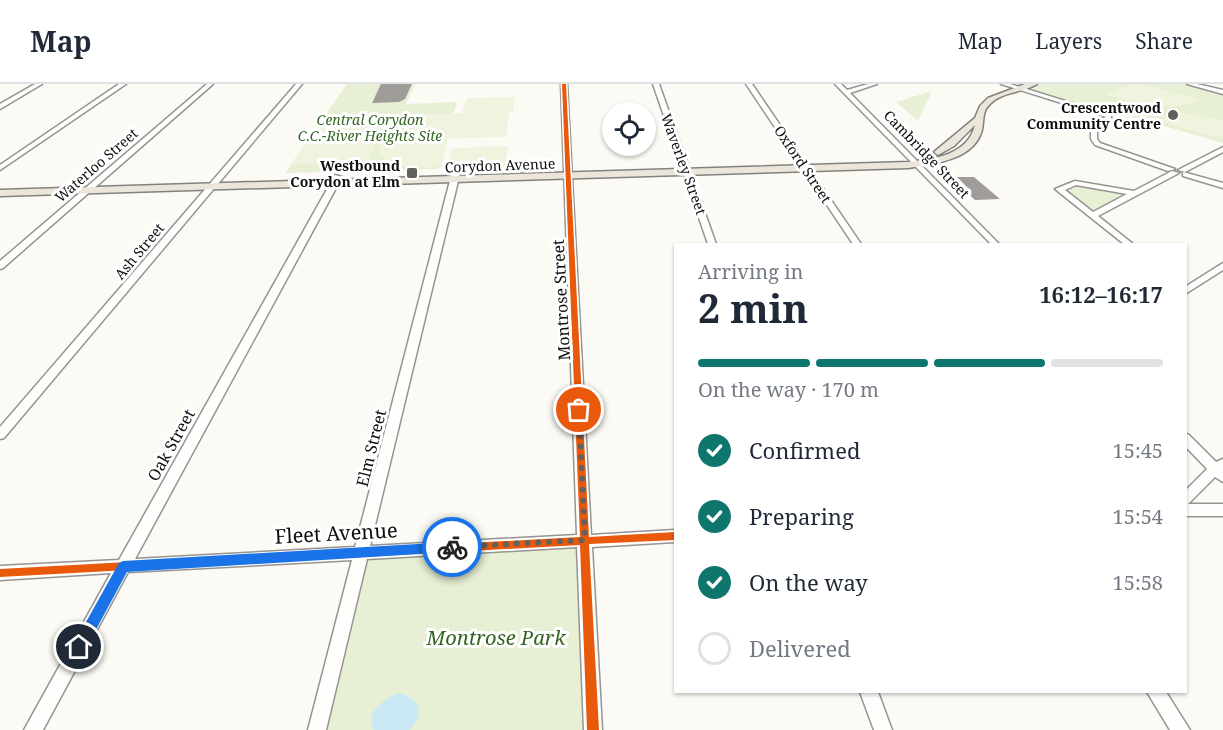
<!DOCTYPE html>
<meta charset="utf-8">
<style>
body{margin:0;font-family:"Noto Serif",serif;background:#f6f6f7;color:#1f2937;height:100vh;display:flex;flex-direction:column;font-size:22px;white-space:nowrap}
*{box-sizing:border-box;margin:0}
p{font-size:20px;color:#747a83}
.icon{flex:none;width:33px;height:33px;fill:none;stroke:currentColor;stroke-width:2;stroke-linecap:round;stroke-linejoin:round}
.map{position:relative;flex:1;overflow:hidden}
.details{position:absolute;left:674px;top:159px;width:513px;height:450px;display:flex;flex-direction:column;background:#fff;border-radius:0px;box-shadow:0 2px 4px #0004}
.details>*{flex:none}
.controls{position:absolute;left:602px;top:18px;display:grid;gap:12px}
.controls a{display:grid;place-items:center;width:54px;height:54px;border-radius:50%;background:#fff;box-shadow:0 2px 4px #0004;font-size:30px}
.pin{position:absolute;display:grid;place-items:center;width:51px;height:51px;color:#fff;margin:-26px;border:3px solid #fff;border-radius:50%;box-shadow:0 2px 6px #0007}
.courier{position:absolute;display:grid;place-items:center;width:60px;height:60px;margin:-30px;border:4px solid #1a73e8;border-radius:50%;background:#fff;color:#222;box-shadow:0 2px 8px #0007}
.summary em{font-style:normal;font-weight:700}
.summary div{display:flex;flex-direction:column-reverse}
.summary{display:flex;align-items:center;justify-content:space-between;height:102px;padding:0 24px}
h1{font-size:39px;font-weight:700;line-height:45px}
.bar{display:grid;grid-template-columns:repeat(4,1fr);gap:9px 6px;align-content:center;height:72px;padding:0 24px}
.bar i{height:8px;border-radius:4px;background:#e0e1e3}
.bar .selected{background:#0f766e}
.bar p{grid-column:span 4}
ol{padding:0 24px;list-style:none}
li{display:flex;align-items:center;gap:18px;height:66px}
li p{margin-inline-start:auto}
li .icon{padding:6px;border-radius:50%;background:#0f766e;color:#fff;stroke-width:4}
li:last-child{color:#747a83}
li i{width:33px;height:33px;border:3px solid #e0e1e3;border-radius:50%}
header{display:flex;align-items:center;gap:36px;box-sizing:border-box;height:84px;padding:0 30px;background:#fff;border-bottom:2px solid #e0e1e3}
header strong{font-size:28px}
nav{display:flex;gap:33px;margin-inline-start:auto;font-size:21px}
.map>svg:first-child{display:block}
.green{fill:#e7f0d4}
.pitch{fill:#f0f4de}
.water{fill:#cbe9f5}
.building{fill:#9f9c99}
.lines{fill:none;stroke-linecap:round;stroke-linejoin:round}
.minor-casing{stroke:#959492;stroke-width:3}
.major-casing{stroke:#82827f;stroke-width:3}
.minor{fill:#fffefd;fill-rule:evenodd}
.major{fill:#ece6da;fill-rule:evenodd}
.cycleway-casing{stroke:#fff;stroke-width:3}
.cycleway{fill:#e8590c;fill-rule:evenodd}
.route{fill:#1a73e8}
.done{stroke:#61615e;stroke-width:6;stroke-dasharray:0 10.8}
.poi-dot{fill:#61615e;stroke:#fff;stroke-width:2}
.labels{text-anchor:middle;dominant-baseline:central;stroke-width:6;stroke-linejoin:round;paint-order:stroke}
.far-poi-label{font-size:14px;font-weight:bold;fill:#0e0e0e;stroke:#fff;text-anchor:end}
.far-park-label{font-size:14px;font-style:italic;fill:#336520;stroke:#fff}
.far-street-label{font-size:14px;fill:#0e0e0e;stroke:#fff}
.street-label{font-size:16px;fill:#0e0e0e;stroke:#fff}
.near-street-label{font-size:20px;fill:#0e0e0e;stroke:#fff}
.near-park-label{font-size:20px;font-style:italic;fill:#336520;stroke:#fff}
</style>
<header>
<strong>Map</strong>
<nav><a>Map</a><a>Layers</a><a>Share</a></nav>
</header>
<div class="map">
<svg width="1223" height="646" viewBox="0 0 1223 646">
<rect width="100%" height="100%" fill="#fcfaf4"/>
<!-- green -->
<path class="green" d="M 347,0 L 415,0 L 406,20 L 457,18 L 439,85 L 285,89 Z
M 1033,0 L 1190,0 L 1223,8 L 1223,59 L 1119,29 L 1109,32 L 1019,5 Z
M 932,7 L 918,37 L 896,18 Z
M 1075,99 L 1134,109 L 1093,131 L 1059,105 Z
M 585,456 L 593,646 L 317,646 L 362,469 Z"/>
<!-- pitch -->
<path class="pitch" d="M 1131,0 L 1140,0 L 1200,16 C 1168,29 1139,19 1106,11 Z
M 515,13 L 513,28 L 509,28 L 506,53 L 433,55 L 448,56 L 441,82 C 424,84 378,88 379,62 L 383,57 L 408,56 L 417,31 L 462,29 L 467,14 Z
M 1183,29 L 1223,37 L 1223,52 L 1213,53 L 1159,37 L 1170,31 Z
M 388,35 L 367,78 L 292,80 L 322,36 Z
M 508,62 L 505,82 L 446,84 L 452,64 Z"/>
<!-- water -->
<path class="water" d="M 398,609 C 419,614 426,629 409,646 L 374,646 C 363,629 385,615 398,609 Z"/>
<!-- building -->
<path class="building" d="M 381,0 L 412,0 L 405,15 L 399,18 L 372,19 Z
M 957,93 L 974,93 L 1000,115 L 975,116 L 962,104 L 968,104 Z"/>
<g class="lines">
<!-- minor casing -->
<g class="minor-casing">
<path id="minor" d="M 35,0 L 42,0 L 0,25 L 0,20 Z
M 119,0 L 126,0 L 0,86 L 0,81 Z
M 207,0 L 213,0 L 3,184 L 0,185 L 0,177 Z
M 296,0 L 302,0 L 4,354 L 0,355 L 0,343 Z
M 561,0 L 567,0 L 591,451 L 675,446 L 675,458 L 592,463 L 602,646 L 584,646 L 577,463 L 367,475 L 326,646 L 308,646 L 352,476 L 128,488 L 43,646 L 24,646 L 111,489 L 0,496 L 0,482 L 119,476 L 335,91 L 342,93 L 135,475 L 355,463 L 452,89 L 456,87 L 460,89 L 370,462 L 577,451 Z
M 653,0 L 659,0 L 716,160 L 708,160 Z
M 746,0 L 752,0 L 861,160 L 853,160 Z
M 835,0 L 841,0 L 847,6 L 868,0 L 877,0 L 850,9 L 999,160 L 991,160 Z
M 1001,0 L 1010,0 L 1111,31 L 1111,35 L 1097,42 L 1097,55 L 1100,59 L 1175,85 L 1168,87 L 1095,61 L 1091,55 L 1091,41 L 1106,33 Z
M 1187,0 L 1197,0 L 1223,6 L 1223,10 Z
M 1223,63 L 1223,68 L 1185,88 L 1178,86 Z
M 1172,87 L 1179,89 L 1098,132 L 1133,160 L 1124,160 L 1055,105 L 1075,97 L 1134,107 ZM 1076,101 L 1127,110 L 1093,128 L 1065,106 Z
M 1183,88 L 1223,99 L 1223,104 L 1183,92 Z
M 1223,179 L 1223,186 L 1185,210 L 1185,203 Z
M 1185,349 L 1189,351 L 1216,378 L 1223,375 L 1223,398 L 1215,393 L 1188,420 L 1223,420 L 1223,432 L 1185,432 L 1185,407 L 1207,385 L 1185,362 Z
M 860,608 L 878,608 L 892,646 L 874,646 Z
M 1147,608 L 1166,608 L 1190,646 L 1170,646 Z"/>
</g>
<!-- major casing -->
<g class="major-casing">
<path id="major" d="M 1025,0 L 1037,0 C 1023,9 1003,7 990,20 C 982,27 984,36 982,46 C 974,76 934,80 908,84 L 0,112 L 0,106 L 908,78 C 934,75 968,71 975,41 L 954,62 L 938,71 L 934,68 L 975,34 L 980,22 L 988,14 Z"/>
</g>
<!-- minor -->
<use href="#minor" class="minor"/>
<!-- major -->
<use href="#major" class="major"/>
<!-- cycleway casing -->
<g class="cycleway-casing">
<path id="cycleway" d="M 562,0 L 566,0 L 589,453 L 675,448 L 675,456 L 589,460 L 599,646 L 587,646 L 580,461 L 0,493 L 0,485 L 580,453 Z"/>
</g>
<!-- cycleway -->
<use href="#cycleway" class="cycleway"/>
</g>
<!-- route -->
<path class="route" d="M 452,458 L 458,463 L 452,468 L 127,488 L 84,568 L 79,570 L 74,568 L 72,563 L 119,479 L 123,477 Z"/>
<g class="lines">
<!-- done -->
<path class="done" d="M 452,463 L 585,456 L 579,326"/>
</g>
<!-- markers -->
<g class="poi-dot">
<circle cx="1173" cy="31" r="6"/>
<rect x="406" y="83" width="12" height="12" rx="3"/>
</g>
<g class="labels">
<!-- far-poi labels -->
<g class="far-poi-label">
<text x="1161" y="23">Crescentwood<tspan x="1161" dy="16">Community Centre</tspan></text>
<text x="400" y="81">Westbound<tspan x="400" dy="16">Corydon at Elm</tspan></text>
</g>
<!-- far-park labels -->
<g class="far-park-label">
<text x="370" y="35">Central Corydon<tspan x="370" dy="16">C.C.-River Heights Site</tspan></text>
</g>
<!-- far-street labels -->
<g class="far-street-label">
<text transform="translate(927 70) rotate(46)">Cambridge Street</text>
<text transform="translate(684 80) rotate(70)">Waverley Street</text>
<text transform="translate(803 80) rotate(56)">Oxford Street</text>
<text transform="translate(96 81) rotate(-41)">Waterloo Street</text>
<text transform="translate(500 81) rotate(-2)">Corydon Avenue</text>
<text transform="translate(139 167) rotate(-50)">Ash Street</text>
</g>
<!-- street labels -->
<g class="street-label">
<text transform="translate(561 216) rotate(-93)">Montrose Street</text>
<text transform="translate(171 361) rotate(-61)">Oak Street</text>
<text transform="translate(371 364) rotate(-76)">Elm Street</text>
</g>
<!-- near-street labels -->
<g class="near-street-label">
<text transform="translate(336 449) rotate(-3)">Fleet Avenue</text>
</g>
<!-- near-park labels -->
<g class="near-park-label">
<text x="496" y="553">Montrose Park</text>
</g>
</g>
</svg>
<div class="controls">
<a><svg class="icon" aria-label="locate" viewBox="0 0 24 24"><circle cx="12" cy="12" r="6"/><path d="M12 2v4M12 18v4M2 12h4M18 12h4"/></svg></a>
</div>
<div class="pin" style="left:579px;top:326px;background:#ea580c"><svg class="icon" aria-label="bag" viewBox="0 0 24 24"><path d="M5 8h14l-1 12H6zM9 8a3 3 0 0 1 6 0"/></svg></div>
<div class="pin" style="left:79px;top:563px;background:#1f2937"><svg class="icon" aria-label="home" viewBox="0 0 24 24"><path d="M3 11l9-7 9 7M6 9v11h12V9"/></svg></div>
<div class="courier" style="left:452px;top:463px"><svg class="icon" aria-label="bike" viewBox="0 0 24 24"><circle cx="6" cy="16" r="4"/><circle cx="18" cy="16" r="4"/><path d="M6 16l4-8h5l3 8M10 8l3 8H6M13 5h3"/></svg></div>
<section class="details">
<div class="summary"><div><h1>2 min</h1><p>Arriving in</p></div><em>16:12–16:17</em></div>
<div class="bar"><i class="selected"></i><i class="selected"></i><i class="selected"></i><i></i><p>On the way · 170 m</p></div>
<ol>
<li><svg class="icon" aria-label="check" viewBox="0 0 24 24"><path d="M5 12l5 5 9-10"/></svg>Confirmed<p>15:45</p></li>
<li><svg class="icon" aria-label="check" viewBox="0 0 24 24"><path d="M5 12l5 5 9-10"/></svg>Preparing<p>15:54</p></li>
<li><svg class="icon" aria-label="check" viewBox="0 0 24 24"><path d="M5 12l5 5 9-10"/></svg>On the way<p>15:58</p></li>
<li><i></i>Delivered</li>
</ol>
</section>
</div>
